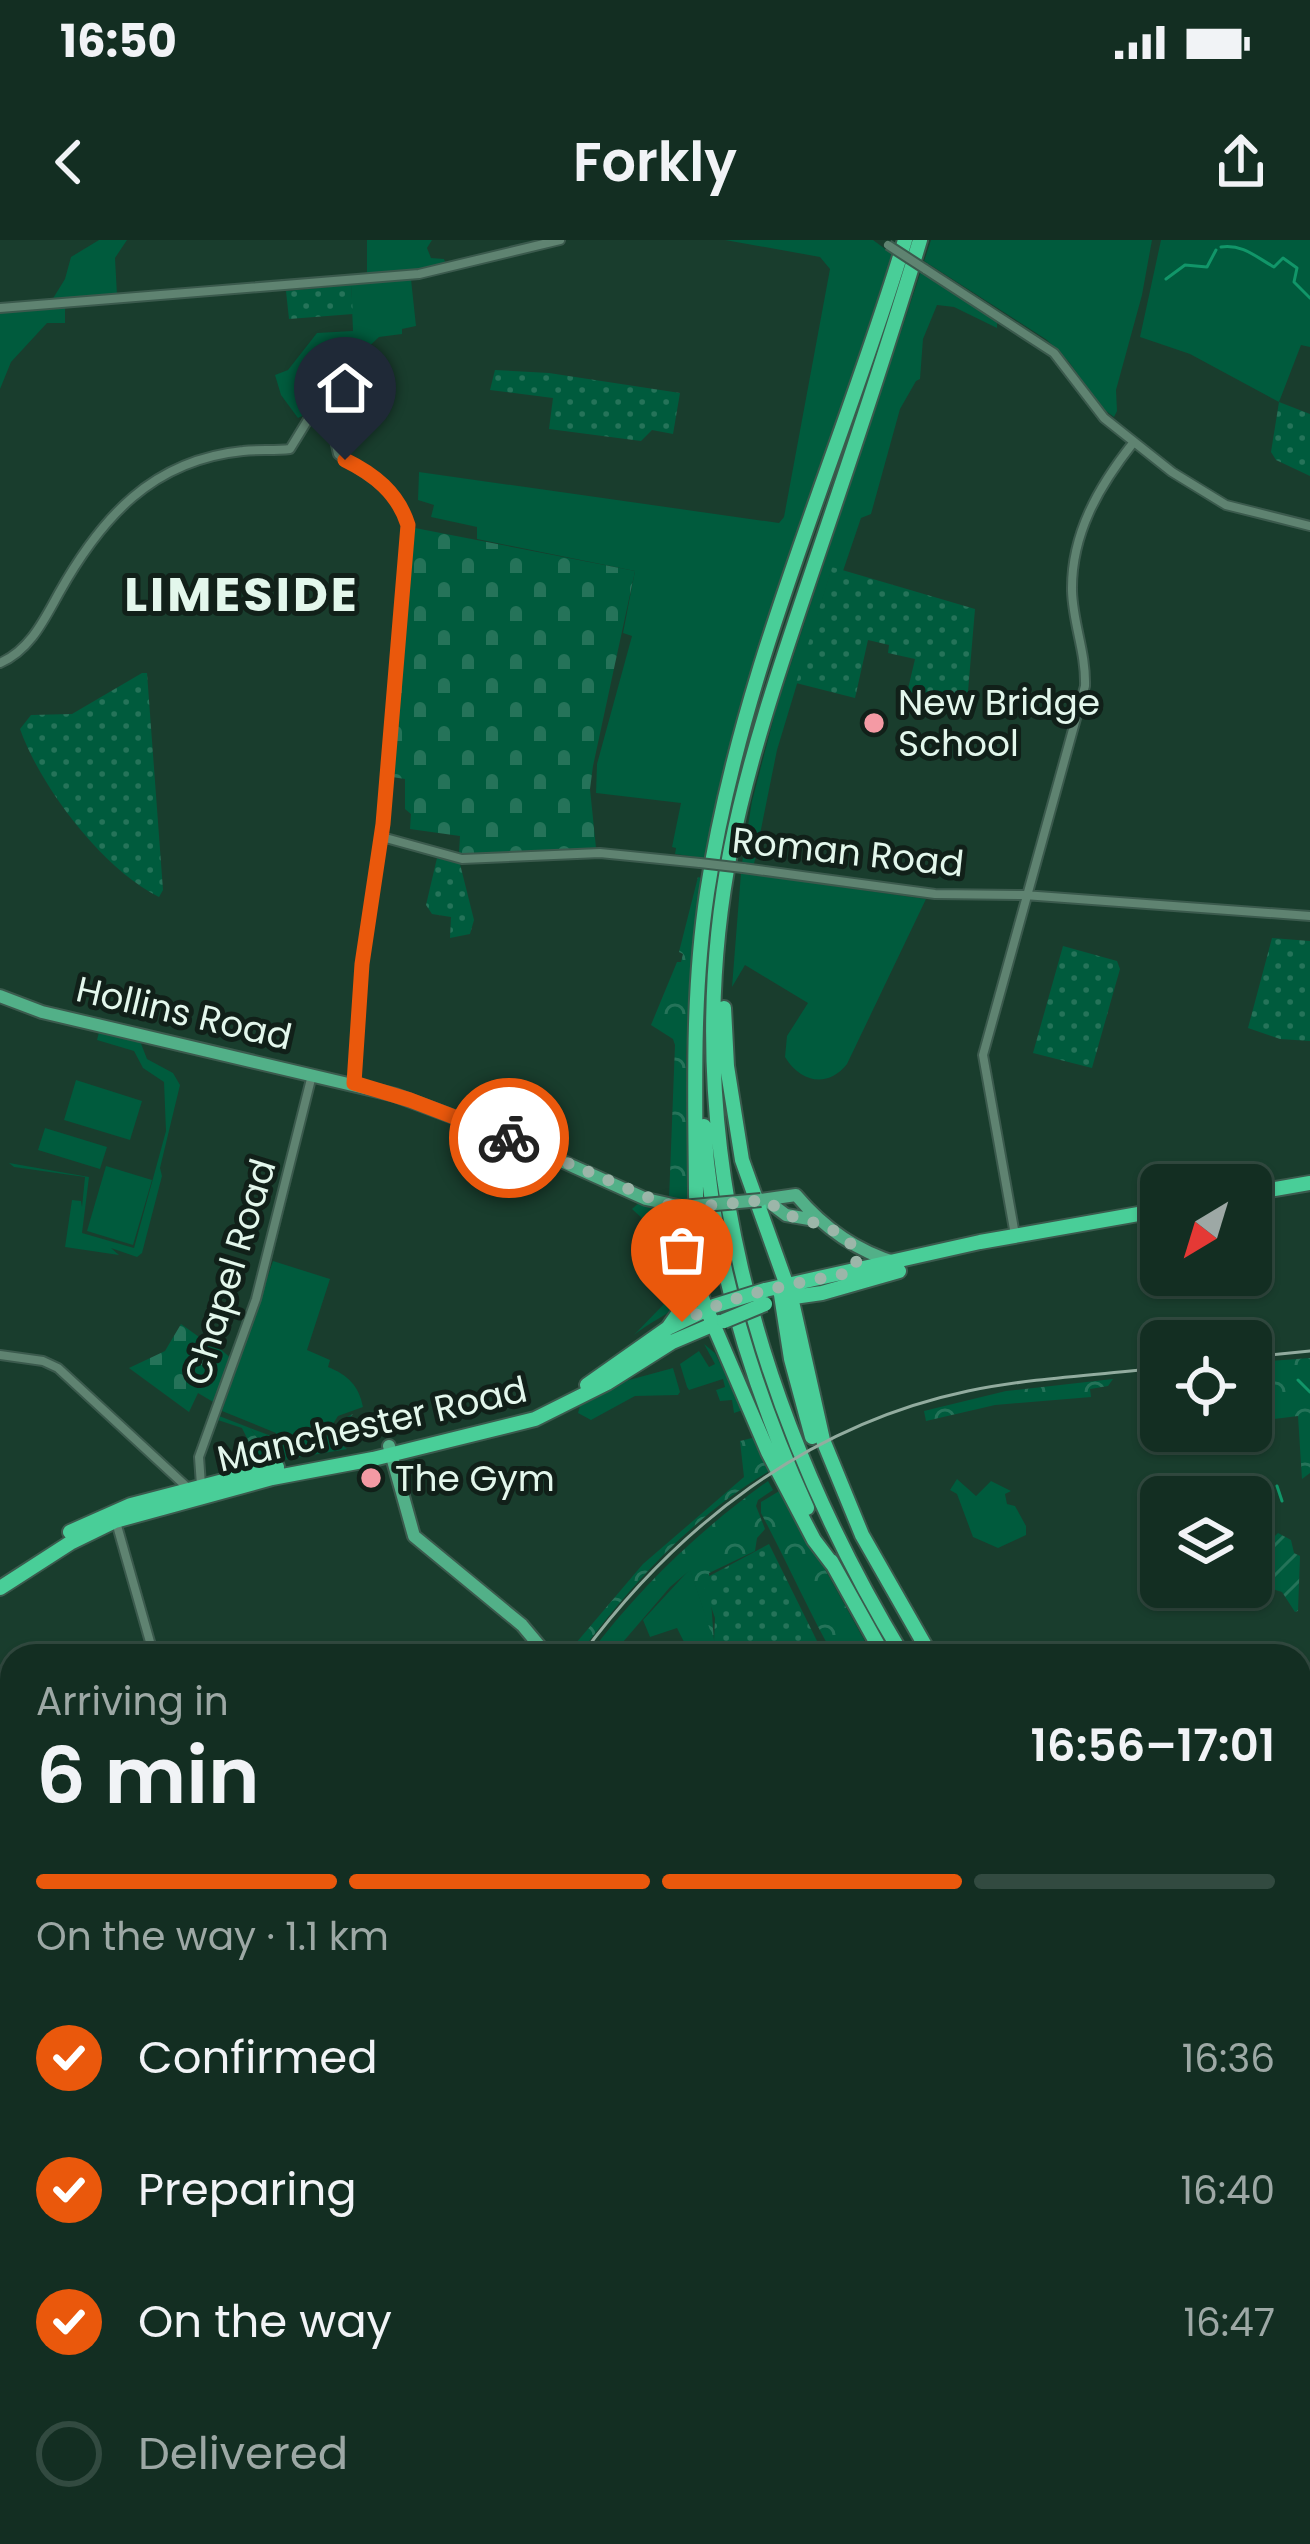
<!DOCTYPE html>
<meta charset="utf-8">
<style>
body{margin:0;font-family:Poppins,sans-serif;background:#1c362a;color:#f1f3f6;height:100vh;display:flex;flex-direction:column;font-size:45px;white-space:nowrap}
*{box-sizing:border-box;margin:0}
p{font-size:39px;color:#9da8a5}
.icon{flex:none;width:66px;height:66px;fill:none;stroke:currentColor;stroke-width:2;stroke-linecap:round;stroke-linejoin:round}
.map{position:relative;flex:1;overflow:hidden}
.sheet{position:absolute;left:0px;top:1404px;width:1311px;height:900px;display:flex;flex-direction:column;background:#132e22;border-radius:36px 36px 0 0;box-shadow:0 3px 9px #0004,0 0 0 3px #324a40}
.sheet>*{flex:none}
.needle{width:78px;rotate:218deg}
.buttons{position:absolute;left:1140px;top:924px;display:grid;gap:24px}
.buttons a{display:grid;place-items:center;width:132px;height:132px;border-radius:18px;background:#132e22;box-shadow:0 3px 9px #0004,0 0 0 3px #324a40;font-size:60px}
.pin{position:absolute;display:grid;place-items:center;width:102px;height:102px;color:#fff;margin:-123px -51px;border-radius:50% 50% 50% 0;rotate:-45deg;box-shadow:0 0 12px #0007}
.pin .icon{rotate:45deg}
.courier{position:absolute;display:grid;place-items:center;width:120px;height:120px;margin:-60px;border:9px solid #ea580c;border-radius:50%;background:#fff;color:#222;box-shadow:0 3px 15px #0007}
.overview em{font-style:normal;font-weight:600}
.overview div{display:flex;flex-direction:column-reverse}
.overview{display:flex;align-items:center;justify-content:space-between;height:204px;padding:0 36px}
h1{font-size:78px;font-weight:600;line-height:90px}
.bar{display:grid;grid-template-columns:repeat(4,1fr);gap:18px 12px;align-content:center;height:144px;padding:0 36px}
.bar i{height:15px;border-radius:9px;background:#324a40}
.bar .current{background:#ea580c}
.bar p{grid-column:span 4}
ol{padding:0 36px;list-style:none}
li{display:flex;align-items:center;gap:36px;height:132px}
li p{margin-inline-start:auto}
li .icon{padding:12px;border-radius:50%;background:#ea580c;color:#fff;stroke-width:4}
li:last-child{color:#9da8a5}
li i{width:66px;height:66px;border:6px solid #324a40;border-radius:50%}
.status{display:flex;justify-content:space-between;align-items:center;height:84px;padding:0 60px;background:#132e22;direction:ltr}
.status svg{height:33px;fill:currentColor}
header{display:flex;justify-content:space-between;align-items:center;height:156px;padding:0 36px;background:#132e22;font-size:54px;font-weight:600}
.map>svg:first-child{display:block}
.grass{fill:#005b3d}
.forest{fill:url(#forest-crowns)}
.cemetery{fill:url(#cemetery-stones)}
.park{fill:url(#park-dots)}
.garden{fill:url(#garden-furrows)}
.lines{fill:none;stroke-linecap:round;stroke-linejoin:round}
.stream{stroke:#119669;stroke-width:3}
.minor-casing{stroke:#3b5a4d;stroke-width:12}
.major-casing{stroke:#3b5a4d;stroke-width:16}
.highway-casing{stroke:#3b5a4d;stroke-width:18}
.minor{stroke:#5f8371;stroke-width:8}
.major{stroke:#52b088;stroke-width:12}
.highway{stroke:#49ce98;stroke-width:14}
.tram{stroke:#92ac9f;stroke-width:3}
.minor-bridge-casing{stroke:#3b5a4d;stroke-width:12;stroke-linecap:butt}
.major-bridge-casing{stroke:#3b5a4d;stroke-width:16;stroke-linecap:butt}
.highway-bridge-casing{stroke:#3b5a4d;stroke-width:18;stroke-linecap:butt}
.minor-bridge{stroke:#5f8371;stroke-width:8}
.major-bridge{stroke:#52b088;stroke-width:12}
.highway-bridge{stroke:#49ce98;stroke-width:14}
.done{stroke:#9cb6a9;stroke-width:12;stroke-dasharray:0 21.6}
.route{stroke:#ea580c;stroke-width:15}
.poi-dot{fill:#f49aa4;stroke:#112019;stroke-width:4.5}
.labels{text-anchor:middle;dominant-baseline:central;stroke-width:10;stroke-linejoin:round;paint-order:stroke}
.poi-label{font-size:36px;fill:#e3f7ec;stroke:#112019;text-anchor:start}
.street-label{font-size:36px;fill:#e3f7ec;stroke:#112019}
.district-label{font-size:48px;font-weight:bold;letter-spacing:3px;fill:#e3f7ec;stroke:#112019}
</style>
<div class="status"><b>16:50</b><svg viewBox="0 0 49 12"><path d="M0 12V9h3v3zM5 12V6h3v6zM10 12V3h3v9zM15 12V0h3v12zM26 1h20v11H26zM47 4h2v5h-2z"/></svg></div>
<header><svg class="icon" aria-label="back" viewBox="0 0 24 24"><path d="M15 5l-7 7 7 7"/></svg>Forkly<svg class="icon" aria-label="share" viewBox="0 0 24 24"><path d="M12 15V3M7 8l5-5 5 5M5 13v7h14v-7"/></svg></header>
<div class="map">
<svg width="1310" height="2304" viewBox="0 0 1310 2304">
<defs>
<pattern id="forest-crowns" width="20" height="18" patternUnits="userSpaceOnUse" patternTransform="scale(3)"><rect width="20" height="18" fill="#005b3d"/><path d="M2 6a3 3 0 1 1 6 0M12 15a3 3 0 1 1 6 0" fill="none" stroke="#257359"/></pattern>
<pattern id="cemetery-stones" width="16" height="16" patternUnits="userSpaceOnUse" patternTransform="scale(3)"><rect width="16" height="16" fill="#005b3d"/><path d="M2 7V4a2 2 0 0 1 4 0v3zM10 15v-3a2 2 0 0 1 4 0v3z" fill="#257359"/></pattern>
<pattern id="park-dots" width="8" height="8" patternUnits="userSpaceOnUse" patternTransform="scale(3)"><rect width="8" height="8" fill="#005b3d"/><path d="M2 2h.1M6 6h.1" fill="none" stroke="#257359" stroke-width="1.8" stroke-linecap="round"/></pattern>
<pattern id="garden-furrows" width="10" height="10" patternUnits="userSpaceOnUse" patternTransform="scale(3)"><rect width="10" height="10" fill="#005b3d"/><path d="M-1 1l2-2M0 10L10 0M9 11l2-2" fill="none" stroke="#257359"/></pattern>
</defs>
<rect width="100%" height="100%" fill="#193d2d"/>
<!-- grass -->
<path class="grass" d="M 99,0 L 127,0 L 115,18 L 117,55 L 52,60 L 65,39 L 71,17 Z
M 367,0 L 432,0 L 427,8 L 431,18 L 444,19 L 446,25 L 417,32 L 367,35 Z
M 725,0 L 873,0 L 892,14 L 732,498 L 704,618 L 675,614 L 676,608 L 672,607 L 681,563 L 596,553 L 597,524 L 632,396 L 623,393 L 635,331 L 477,299 L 477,287 L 431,277 L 434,265 L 418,260 L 419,232 L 779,283 L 784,277 L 830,29 L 820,17 Z
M 931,0 L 1152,0 L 1142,55 L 1116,150 L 1117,171 L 1114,177 L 1102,168 L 1069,122 L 1047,100 L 924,21 Z
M 1161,0 L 1310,0 L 1310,107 L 1301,105 L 1279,162 L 1190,114 L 1140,97 Z
M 921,31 L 997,82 L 997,88 L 954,67 L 937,65 L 923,99 L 920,139 L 916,141 L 900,169 L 871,274 L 861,278 L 843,331 L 832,328 L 777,510 L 754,624 L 742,623 L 752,561 L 776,469 Z
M 411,39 L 416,86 L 402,89 L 402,94 L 379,97 L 359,116 L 359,141 L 344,142 L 346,177 L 336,180 L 332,173 L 317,169 L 298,178 L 281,155 L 275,135 L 288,130 L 317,93 L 353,91 L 351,45 Z
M 65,66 L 65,83 L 47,83 L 11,122 L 0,149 L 0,70 Z
M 741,633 L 926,659 L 847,824 C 828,848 801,843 785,817 L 787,796 L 808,763 L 745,725 L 732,747 Z
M 99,792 L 140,801 L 147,819 L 173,833 L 180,845 L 160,928 L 162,936 L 142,1013 L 137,1017 L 111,1008 L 119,1015 L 65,1007 L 72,960 L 81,961 L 82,967 L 85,937 L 14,927 L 9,923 L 89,937 L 82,993 L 134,1008 L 166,891 L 164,842 L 143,828 L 134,811 L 97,800 Z
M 76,840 L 142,861 L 130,900 L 64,880 Z
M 45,888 L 107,907 L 100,929 L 38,910 Z
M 106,926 L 152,940 L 133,1005 L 87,991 Z
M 273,1021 L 330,1039 L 307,1110 L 330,1120 L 328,1127 C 348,1135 359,1146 363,1167 L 338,1176 L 317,1209 L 303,1203 L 266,1210 L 250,1188 L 274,1197 L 276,1193 L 222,1171 Z
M 704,1104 L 715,1113 L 743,1170 L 734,1173 L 732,1160 L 720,1161 L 716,1150 L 725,1147 L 723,1139 L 689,1150 L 687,1147 L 680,1124 L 699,1111 L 709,1127 L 715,1124 Z
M 673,1128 L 680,1152 L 678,1155 L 635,1156 L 591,1180 L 578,1173 L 580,1166 L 618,1143 Z
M 957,1239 L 976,1256 L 991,1241 L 1011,1251 L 1005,1254 L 1007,1264 L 1015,1266 L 1026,1286 L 1026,1295 L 998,1308 L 973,1297 L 957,1254 L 950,1250 Z
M 690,1329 L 717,1409 L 691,1416 L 677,1388 L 650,1397 L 643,1380 Z"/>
<!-- forest -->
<path class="forest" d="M 698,637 L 701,638 L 686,814 L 691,962 L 669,960 L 675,805 L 673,799 L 651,785 L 677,722 L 681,722 L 683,714 L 679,712 Z
M 640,962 L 676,974 L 689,973 C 688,1002 693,1055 666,1074 C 655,1081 645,1086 634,1095 L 665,1063 L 663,1047 L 669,1036 L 652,987 L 632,969 Z
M 1310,1118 L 1310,1233 L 1302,1239 L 1298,1176 L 1266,1180 L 1270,1121 Z
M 1113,1139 L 1108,1146 L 1090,1149 L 1091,1157 L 995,1165 L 926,1181 L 924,1171 L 1006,1151 Z
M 353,1174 L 344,1185 L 348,1187 L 342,1190 L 343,1206 L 347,1209 L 260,1224 L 242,1188 L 218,1180 L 219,1176 L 250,1188 L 266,1210 L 303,1203 L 317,1209 L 339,1181 Z
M 756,1197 L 771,1230 C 693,1276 631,1344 578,1416 L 565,1416 L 643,1324 L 744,1237 L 740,1201 Z
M 768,1241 L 773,1250 L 758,1260 L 756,1266 L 765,1289 L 757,1298 L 755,1311 L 709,1333 L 714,1402 L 690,1330 L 670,1347 L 611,1416 L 588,1416 C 639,1348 698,1291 768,1241 Z
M 781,1250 L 873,1416 L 834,1416 C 808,1370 786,1320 761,1273 L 761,1262 Z"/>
<!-- cemetery -->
<path class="cemetery" d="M 415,288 L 635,331 L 593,526 L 590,549 L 596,608 L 469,614 L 459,613 L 460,596 L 410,589 L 411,574 L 405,569 L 405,539 L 392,537 Z
M 181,1084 L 199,1097 L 220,1096 L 218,1107 L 233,1120 L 215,1163 L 198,1153 L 189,1172 L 129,1128 L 165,1111 Z"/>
<!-- park -->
<path class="park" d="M 351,45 L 353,74 L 289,79 L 286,51 Z
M 495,130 L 549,133 L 680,153 L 673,194 L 652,190 L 641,201 L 549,189 L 553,158 L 490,150 Z
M 1279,162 L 1310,174 L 1310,236 L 1276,220 L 1271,212 Z
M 832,327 L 975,369 L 966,475 L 905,462 L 915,419 L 888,413 L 889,405 L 868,400 L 855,458 L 796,443 Z
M 142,433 L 147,433 L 163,650 L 159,657 C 103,629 41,548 20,489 L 31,475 L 72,474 Z
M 437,618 L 460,624 L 474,680 L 470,694 L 450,698 L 451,677 L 432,674 L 426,665 Z
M 1272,698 L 1310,701 L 1310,801 L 1280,799 L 1248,788 Z
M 1063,706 L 1117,721 L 1120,729 L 1092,828 L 1033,813 Z
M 769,1304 L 817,1401 L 796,1416 L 720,1416 L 714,1402 L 715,1378 L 702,1340 Z"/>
<!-- garden -->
<path class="garden" d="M 1278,1293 L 1291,1300 L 1294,1313 L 1300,1316 L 1298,1371 L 1295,1372 L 1282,1352 L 1251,1342 L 1251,1319 Z"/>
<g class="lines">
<!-- stream -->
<path class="stream" d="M 1221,7 C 1243,4 1256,17 1274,27 L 1283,18 L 1297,28 L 1294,42 L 1310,58
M 1166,39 L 1185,25 L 1207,27 L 1216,10
M 1298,1140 L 1310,1152
M 1277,1246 L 1282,1261"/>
<!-- minor casing -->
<g class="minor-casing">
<path id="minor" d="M 925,29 L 1054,113 L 1104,178 L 1172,232 L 1226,265 L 1310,286
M 0,68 L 419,34 L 560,0
M 0,423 C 30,410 44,380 59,353 C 101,278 152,220 243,211 C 258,209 274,211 290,209 L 309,178 L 324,176 L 331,181 L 338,214 C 367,237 396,246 408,285 L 383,584 L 362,724 L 354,843
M 382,597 L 462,619 L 600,613 L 700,623
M 743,628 L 935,654 L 1024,655 L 1310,676
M 1015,995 L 983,815 L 1085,446 C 1086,412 1073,384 1072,351 C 1071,294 1099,246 1133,203
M 0,1115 L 43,1121 L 58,1128 L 189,1249
M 201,1245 L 199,1217 L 256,1059 L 312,835
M 116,1282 L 154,1416
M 0,2071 L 12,2063
M 1299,2124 L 1310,2122
M 0,2267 L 12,2270
M 110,2292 L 173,2300 L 190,2292
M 1100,2292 L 1103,2304"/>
</g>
<!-- major casing -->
<g class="major-casing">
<path id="major" d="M 0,756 L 42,772 L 395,855 L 510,898 L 646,959 L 682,967
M 761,960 L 796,955 C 822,986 856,1011 897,1023
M 766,960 L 786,975 L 815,980
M 389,1206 L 414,1296 L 522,1385 L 548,1416
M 1299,1705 L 1310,1707
M 0,1776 L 12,1774
M 352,2292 L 356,2304"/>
</g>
<!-- highway casing -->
<g class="highway-casing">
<path id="highway" d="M 724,768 L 727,826 L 742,920 L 791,1057 L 823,1200 L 862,1295 L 931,1416
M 704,886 C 712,1019 752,1147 807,1268
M 1251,953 L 1310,943
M 765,1050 L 980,1002 L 1161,970
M 781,1055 L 791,1119 L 812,1197
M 787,1058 L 822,1053 L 899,1031
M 668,1088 L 687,1061 L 696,1035
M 587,1145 L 668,1088 L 710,1068
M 70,1292 L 131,1265 L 277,1227
M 831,1321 L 884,1416
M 833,1325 L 814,1300 L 768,1212 L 702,1058 L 696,1034 C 698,906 688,780 707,653 C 741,427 840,217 905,0
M 0,1348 L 70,1303 L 115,1281 L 272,1238 L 373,1219 L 535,1179 L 607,1143 L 672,1102 L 719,1082
M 903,1416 C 756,1173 675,892 731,608 C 751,509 784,415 816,320 C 852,214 888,107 920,0
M 1299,1966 L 1310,1961
M 1193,2292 L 1215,2304
M 1223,2292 L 1243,2304
M 1248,2292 L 1269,2304
M 324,2304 L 345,2292"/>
</g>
<!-- minor -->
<use href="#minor" class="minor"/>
<!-- major -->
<use href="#major" class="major"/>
<!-- highway -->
<use href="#highway" class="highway"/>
<!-- tram -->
<path class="tram" d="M 1251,1117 L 1310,1111
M 581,1416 C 677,1286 807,1185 968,1151 C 1031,1138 1097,1135 1161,1128
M 0,1880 L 12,1868"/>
<!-- minor-bridge casing -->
<g class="minor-bridge-casing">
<path id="minor-bridge" d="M 888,5 L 925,29
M 700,623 L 743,628"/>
</g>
<!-- major-bridge casing -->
<g class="major-bridge-casing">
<path id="major-bridge" d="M 682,967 L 761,960"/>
</g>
<!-- highway-bridge casing -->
<g class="highway-bridge-casing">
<path id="highway-bridge" d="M 714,1066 L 765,1050
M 724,1081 L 765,1064"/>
</g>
<!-- minor-bridge -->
<use href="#minor-bridge" class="minor-bridge"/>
<!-- major-bridge -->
<use href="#major-bridge" class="major-bridge"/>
<!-- highway-bridge -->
<use href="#highway-bridge" class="highway-bridge"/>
</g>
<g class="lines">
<!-- done -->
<path class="done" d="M 509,898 L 664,964 L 692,967 L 766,960 C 774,965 782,974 791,976 C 818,984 843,988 859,1015 L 852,1032 C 793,1045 735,1052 682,1082"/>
<!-- route -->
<path class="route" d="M 345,220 C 374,234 398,253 408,285 L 383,584 L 362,724 L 354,843 L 410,860 L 509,898"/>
</g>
<!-- markers -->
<g class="poi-dot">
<circle cx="874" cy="483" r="12"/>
<circle cx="371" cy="1238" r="12"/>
</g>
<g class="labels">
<!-- poi labels -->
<g class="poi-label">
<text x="898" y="462">New Bridge<tspan x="898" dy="41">School</tspan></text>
<text x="395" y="1238">The Gym</text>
</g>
<!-- street labels -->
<g class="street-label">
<text transform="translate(848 612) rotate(6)">Roman Road</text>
<text transform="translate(184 773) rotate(13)">Hollins Road</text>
<text transform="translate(230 1032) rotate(-73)">Chapel Road</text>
<text transform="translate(372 1184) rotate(-13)">Manchester Road</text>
</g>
<!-- district labels -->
<g class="district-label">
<text x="242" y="354">LIMESIDE</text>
</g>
</g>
</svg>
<div class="buttons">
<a><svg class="needle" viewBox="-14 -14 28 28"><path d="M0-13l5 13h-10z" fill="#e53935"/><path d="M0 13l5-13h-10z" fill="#9da8a5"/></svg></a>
<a><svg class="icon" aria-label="locate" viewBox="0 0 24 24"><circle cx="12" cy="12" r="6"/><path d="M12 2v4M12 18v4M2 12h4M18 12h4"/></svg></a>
<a><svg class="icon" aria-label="layers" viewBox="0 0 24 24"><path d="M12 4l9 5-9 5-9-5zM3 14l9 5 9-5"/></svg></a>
</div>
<div class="pin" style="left:682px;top:1082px;background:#ea580c"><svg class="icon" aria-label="bag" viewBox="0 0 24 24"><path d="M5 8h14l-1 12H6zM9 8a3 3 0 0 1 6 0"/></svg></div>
<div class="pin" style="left:345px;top:220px;background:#1f2937"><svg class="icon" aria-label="home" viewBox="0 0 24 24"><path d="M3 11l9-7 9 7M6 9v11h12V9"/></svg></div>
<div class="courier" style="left:509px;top:898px"><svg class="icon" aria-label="bike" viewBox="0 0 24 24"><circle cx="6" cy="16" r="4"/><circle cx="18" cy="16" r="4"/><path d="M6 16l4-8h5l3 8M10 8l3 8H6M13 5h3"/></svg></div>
<section class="sheet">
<div class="overview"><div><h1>6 min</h1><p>Arriving in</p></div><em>16:56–17:01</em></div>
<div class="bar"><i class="current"></i><i class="current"></i><i class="current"></i><i></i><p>On the way · 1.1 km</p></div>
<ol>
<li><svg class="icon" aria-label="check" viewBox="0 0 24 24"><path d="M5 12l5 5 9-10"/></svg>Confirmed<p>16:36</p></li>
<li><svg class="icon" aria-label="check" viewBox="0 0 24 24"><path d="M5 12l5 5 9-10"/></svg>Preparing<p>16:40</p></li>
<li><svg class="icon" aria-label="check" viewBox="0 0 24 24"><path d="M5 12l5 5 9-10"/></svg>On the way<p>16:47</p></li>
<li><i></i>Delivered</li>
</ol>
</section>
</div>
